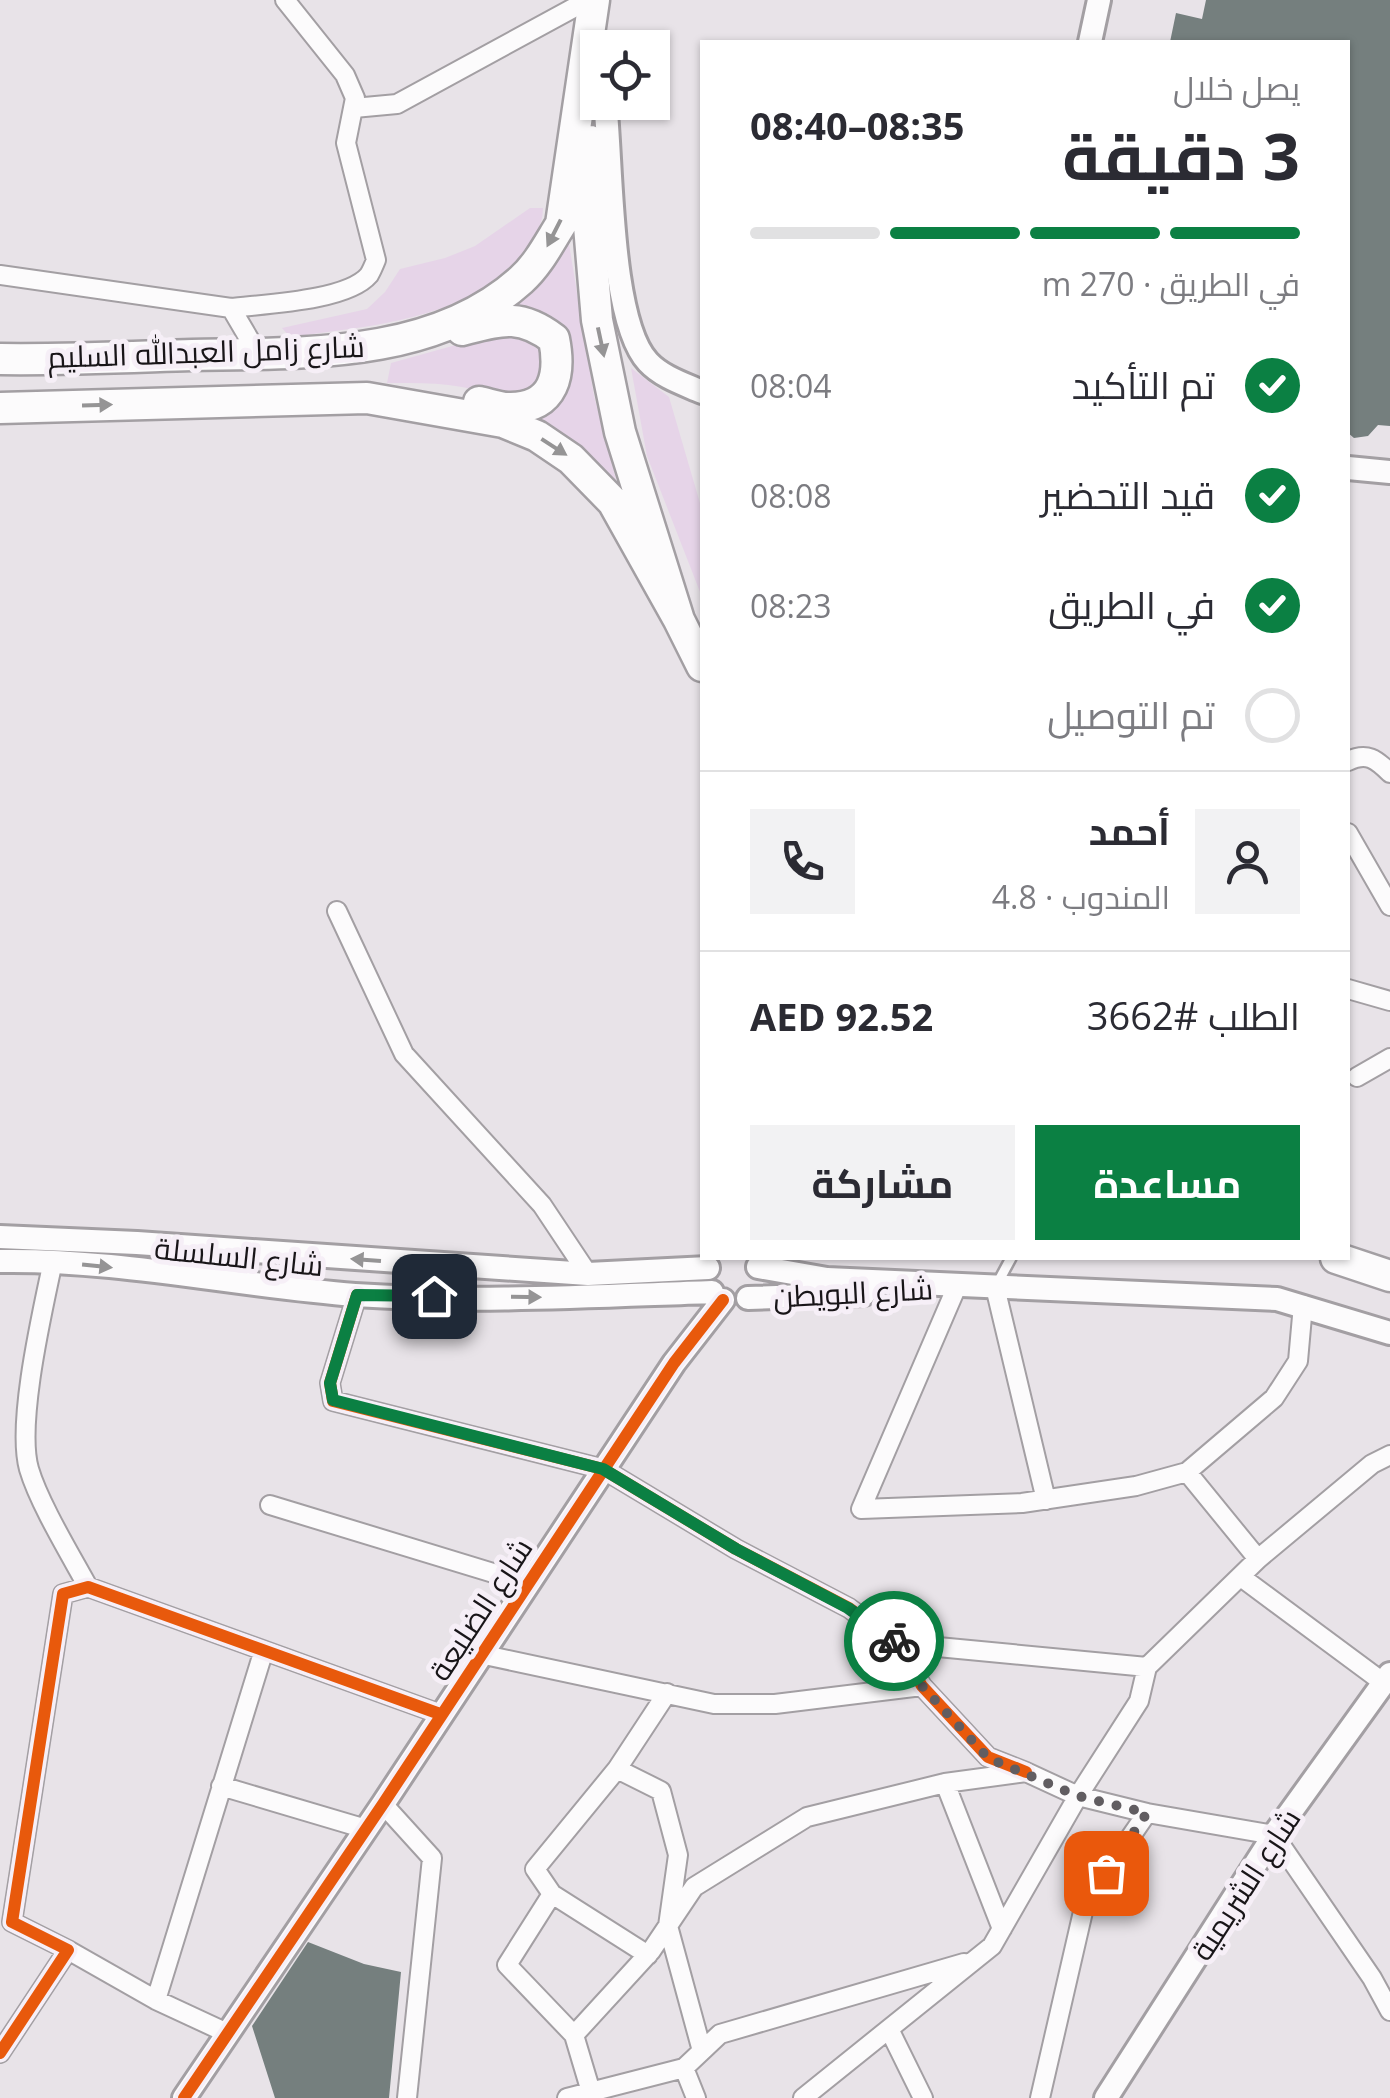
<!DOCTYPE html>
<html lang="ar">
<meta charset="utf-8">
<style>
body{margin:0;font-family:"Open Sans",Cairo,sans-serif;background:#f2f2f3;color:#2b2b33;direction:rtl;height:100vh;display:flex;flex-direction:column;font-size:38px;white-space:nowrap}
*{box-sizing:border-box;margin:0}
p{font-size:32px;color:#7c7c81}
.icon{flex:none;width:55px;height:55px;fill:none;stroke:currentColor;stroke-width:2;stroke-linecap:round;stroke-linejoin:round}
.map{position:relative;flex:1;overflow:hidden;direction:ltr}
.side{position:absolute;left:700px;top:40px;width:650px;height:1220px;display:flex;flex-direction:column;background:#fff;border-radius:0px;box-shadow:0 2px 8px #0004;direction:rtl}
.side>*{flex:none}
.tools{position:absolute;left:580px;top:30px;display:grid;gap:20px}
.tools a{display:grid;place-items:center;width:90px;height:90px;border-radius:0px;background:#fff;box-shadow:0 2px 8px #0004;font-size:50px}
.pin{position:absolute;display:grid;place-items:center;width:85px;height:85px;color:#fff;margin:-42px;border-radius:20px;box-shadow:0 5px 15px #0006}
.courier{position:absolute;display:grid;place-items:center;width:100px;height:100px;margin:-50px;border:8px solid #0b8043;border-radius:50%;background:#fff;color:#222;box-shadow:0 2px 12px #0007}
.summary em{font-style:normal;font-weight:700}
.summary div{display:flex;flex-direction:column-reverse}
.summary{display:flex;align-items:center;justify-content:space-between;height:170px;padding:0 50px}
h1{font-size:65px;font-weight:700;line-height:75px}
.bar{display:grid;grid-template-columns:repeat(4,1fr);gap:15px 10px;align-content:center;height:120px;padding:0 50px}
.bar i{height:12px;border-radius:8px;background:#e1e1e2}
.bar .on{background:#0b8043}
.bar p{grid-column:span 4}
.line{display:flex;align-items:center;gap:25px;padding:0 50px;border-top:2px solid #e1e1e2}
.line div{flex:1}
.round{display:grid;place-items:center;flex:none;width:105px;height:105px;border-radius:0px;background:#f2f2f3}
ol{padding:0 50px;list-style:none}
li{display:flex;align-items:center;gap:30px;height:110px}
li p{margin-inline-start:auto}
li .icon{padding:10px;border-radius:50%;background:#0b8043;color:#fff;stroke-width:4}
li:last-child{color:#7c7c81}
li i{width:55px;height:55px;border:5px solid #e1e1e2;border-radius:50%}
.cta{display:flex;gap:20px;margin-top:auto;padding:20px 50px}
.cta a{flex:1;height:115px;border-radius:0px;background:#0b8043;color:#fff;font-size:40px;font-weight:700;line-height:115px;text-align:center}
.cta a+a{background:#f2f2f3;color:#2b2b33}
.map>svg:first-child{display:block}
.green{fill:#e6d4e8}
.building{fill:#757f7e}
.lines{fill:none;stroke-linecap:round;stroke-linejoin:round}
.service-casing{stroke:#a39fa3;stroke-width:14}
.minor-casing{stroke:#a39fa3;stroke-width:22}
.tertiary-casing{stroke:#a39fa3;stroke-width:28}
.trunk-casing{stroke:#a39fa3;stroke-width:35}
.service{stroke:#fcfbfc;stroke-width:9}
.minor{stroke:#fcfbfc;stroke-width:18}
.tertiary{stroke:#fcfbfc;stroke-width:22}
.trunk{stroke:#fcfbfc;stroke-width:30}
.cycleway-casing{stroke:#f6eff7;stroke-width:19}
.cycleway{stroke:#e8590c;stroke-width:12}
.oneway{fill:#959495}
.done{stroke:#615d61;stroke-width:10;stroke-dasharray:0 18}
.route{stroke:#0b8043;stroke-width:12}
.labels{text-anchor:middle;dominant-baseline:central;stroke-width:10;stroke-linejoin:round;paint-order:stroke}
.street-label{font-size:30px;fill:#181518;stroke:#f6eff7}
</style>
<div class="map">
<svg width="1390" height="2098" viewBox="0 0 1390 2098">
<rect width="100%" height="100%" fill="#e8e3e8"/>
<!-- green -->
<path class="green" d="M 530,208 L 543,208 C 543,229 530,247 516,262 C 459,321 367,326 290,337 L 282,328 L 367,309 L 385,292 L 400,269 L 445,258 L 475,246 Z
M 568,238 L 594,396 L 618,487 L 525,415 C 534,412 547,409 555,403 C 586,380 577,325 540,313 C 529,309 513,311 501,311 Z
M 510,330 C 541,344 543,345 543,379 L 526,397 C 503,397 484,391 462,387 C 437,382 412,383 387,383 L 391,363 Z
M 631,368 L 669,397 L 702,510 L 702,597 L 647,456 Z"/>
<!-- building -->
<path class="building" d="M 1206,0 L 1390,0 L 1390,426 L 1378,425 L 1368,436 L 1354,438 L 1348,433 L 1348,42 L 1170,42 L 1176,13 L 1202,19 Z
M 308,1942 L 364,1964 L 401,1972 L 389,2098 L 275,2098 L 252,2026 Z"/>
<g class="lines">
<!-- service casing -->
<g class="service-casing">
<path id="service" d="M 996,1286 L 1011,1258"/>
</g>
<!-- minor casing -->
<g class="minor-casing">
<path id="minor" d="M 354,108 L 397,104 L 588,0
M 0,275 L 231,308 L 258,354
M 231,308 C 264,304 347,301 369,275 C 372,270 374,265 376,260 L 346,143 L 355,98 L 345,75 L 285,0
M 1348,761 C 1367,752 1376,759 1390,773
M 1348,833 L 1390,906
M 337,911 L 404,1054 L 542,1205 L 588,1274
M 1348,989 L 1390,1001
M 1357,1077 L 1390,1058
M 53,1261 C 43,1309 16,1423 29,1469 C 39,1503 70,1554 88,1587
M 957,1286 L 861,1509 L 1022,1503 L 1136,1486 L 1187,1472 L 1274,1398 L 1298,1361 L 1303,1305
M 995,1287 L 1046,1500
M 357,1295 L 330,1383 L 333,1401 L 603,1469 L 736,1549 L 849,1608 L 896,1643 L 922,1686 L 988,1757 L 1026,1772
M 1187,1472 L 1258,1559
M 270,1505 L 526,1583
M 1241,1577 L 1384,1683
M 896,1643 L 1147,1667
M 480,1654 L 714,1704 L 775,1704 L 922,1686
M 667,1693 L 617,1769 L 661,1791 L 678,1855 L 668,1926 L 702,2051
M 945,1783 L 1002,1929
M 221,1786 L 366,1829
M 383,1804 L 432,1858 L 407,2098
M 552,1894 L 535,1869 L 617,1769
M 68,1950 L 156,2000 L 227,2033
M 156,2000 L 263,1653
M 889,2029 L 923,2098
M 574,2035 L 651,1951 L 694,1887 L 807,1817 L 945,1783 L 1026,1772 L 1078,1796 L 1147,1813
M 0,2053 L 68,1950 L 12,1922 L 63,1594 L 88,1587 L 440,1714
M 684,2068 L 720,2034 L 964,1963
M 591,2092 L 574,2035 L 507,1965 L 552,1894 L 648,1955
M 567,2098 L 684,2068 L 696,2098
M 803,2098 L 992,1946 L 1078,1796 L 1139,1701 L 1147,1667 L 1258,1559 L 1372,1464 L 1390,1455
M 1040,2098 L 1085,1903 L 1147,1813 L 1274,1835 L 1372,1978 L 1390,2011"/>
</g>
<!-- tertiary casing -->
<g class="tertiary-casing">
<path id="tertiary" d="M 1090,42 L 1099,0
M 605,102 C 612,162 609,320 648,362 C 662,377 684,384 702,392
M 1348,468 L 1390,472
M 0,1237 L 137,1243 L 588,1274 L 708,1268
M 0,1261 C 119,1259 237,1286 355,1295 C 474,1303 594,1296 712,1292
M 758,1267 L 827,1279 L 1277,1299 L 1390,1333
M 748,1298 L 864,1294
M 184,2098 L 383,1804 L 674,1363 L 723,1300
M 1106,2098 L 1274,1835 L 1390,1674"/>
</g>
<!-- trunk casing -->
<g class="trunk-casing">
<path id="trunk" d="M 590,141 L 588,214 L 597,320 L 620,432 L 679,620 L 702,666
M 462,330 C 501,320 520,313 554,339 C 561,374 555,407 511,408 C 501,409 489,404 479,402
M 0,359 C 64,360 128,357 192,355 C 302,353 433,359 521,280 C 538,265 549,243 561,224 L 594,0
M 0,408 L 367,398 L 503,422 L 537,436 L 571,459 L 613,502 L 679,620
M 1336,1258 L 1390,1276"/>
</g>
<!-- service -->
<use href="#service" class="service"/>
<!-- minor -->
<use href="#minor" class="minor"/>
<!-- tertiary -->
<use href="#tertiary" class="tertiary"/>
<!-- trunk -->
<use href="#trunk" class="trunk"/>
<!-- cycleway casing -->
<g class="cycleway-casing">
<path id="cycleway" d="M 357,1295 L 330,1383 L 333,1401 L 603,1469 L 736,1549 L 849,1608 L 896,1643 L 922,1686 L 988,1757 L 1026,1772
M 0,2053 L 68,1950 L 12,1922 L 63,1594 L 88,1587 L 440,1714
M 184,2098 L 383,1804 L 674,1363 L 723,1300"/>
</g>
<!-- cycleway -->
<use href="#cycleway" class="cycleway"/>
</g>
<!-- one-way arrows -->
<defs><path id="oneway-solid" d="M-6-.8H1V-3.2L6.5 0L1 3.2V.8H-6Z" transform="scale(2.5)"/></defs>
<g class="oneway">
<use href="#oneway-solid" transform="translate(554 233) rotate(117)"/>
<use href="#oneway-solid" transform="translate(601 342) rotate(78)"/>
<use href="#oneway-solid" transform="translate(97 405) rotate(-2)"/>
<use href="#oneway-solid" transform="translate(554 447) rotate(33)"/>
<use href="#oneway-solid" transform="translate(366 1260) rotate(-176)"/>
<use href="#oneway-solid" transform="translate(97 1266) rotate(6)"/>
<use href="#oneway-solid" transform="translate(526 1297) rotate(1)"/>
</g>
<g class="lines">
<!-- done -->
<path class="done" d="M 894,1641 L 922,1686 L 988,1758 L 1078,1796 L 1147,1813 L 1106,1873"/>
<!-- route -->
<path class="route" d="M 434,1296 L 357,1295 L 330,1383 L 333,1400 L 603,1469 L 736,1549 L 848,1608 L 894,1641"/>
</g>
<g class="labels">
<!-- street labels -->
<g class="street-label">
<text transform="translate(206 351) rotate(-2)">شارع زامل العبدالله السليم</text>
<text transform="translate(239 1256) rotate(6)">شارع السلسلة</text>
<text transform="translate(853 1292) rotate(-3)">شارع البويطن</text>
<text transform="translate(480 1609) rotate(-57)">شارع الضليعة</text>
<text transform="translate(1245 1884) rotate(-57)">شارع الشريمية</text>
</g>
</g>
</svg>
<div class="tools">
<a><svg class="icon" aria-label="locate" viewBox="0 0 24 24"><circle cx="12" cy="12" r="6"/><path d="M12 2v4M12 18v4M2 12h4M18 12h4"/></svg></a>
</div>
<div class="pin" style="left:1106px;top:1873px;background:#ea580c"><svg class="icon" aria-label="bag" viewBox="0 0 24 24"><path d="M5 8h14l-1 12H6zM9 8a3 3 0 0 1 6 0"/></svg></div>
<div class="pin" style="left:434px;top:1296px;background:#1f2937"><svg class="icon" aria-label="home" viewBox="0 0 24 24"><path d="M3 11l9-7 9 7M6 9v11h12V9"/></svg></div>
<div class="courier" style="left:894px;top:1641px"><svg class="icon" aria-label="bike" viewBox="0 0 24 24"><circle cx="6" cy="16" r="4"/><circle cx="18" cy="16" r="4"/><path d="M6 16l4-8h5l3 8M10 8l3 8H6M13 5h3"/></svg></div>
<section class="side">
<div class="summary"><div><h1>3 دقيقة</h1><p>يصل خلال</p></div><em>08:35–08:40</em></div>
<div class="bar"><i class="on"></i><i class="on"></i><i class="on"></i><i></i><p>في الطريق · 270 m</p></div>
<ol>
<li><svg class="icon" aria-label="check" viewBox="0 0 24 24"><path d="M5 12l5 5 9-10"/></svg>تم التأكيد<p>08:04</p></li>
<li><svg class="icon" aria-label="check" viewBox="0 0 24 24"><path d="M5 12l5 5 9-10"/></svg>قيد التحضير<p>08:08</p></li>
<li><svg class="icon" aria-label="check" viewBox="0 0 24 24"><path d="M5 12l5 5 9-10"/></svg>في الطريق<p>08:23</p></li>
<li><i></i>تم التوصيل</li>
</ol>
<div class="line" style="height:180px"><a class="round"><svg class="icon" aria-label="person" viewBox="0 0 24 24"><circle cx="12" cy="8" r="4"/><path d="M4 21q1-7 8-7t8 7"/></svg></a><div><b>أحمد</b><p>المندوب · 4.8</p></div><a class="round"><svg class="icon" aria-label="phone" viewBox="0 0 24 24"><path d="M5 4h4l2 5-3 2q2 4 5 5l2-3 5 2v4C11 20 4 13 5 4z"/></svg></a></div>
<div class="line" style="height:130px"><div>الطلب #3662</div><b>AED 92.52</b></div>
<div class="cta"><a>مساعدة</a><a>مشاركة</a></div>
</section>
</div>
